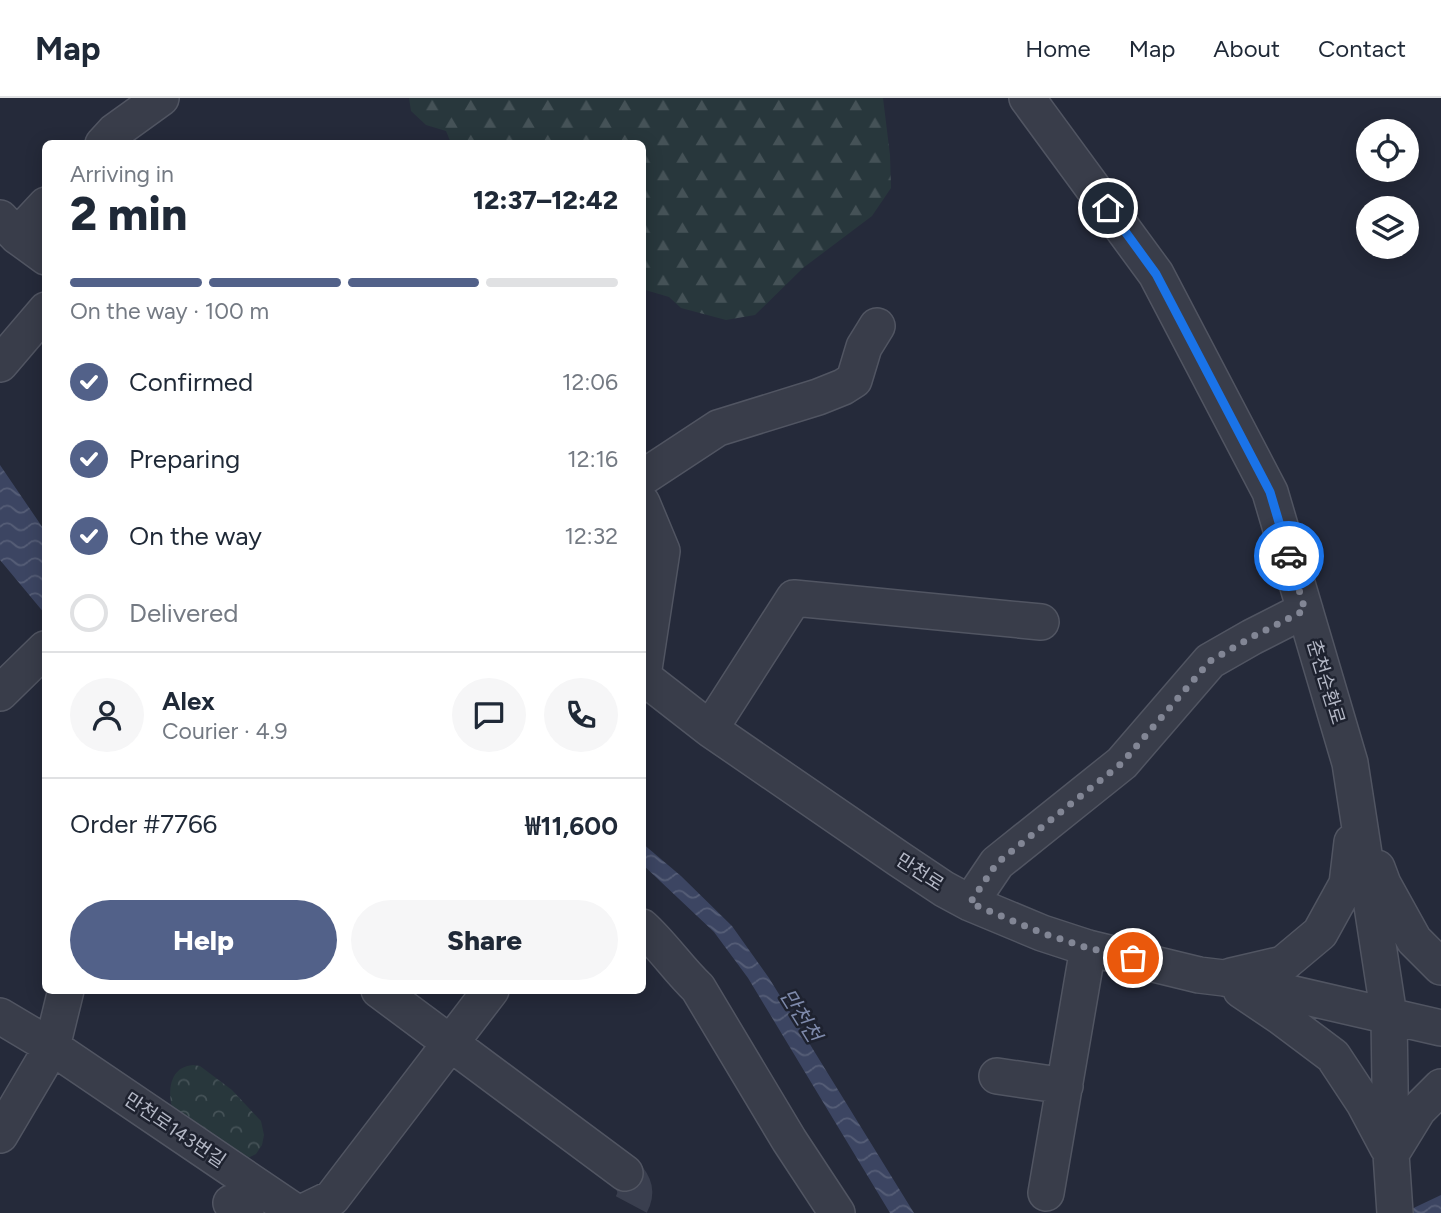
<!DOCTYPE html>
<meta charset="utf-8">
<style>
body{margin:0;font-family:Figtree,"Noto Sans KR",sans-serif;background:#f6f6f7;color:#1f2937;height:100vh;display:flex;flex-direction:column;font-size:26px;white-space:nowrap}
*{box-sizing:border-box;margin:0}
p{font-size:23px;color:#747a83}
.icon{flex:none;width:38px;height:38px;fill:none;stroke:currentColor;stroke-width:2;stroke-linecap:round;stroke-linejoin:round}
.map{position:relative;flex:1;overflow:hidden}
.side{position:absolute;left:42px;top:42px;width:604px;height:854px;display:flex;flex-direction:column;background:#fff;border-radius:10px;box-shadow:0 4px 18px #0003}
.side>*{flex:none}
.buttons{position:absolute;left:1356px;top:21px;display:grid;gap:14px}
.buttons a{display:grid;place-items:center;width:63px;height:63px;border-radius:50%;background:#fff;box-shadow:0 4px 18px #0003;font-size:35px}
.pin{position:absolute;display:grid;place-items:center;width:60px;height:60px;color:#fff;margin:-30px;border:4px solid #fff;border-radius:50%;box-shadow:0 2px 7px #0007}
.courier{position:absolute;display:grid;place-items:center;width:70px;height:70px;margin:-35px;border:5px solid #1a73e8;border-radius:50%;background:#fff;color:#222;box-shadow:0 2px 9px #0007}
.headline em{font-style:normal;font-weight:800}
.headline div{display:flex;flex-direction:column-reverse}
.headline{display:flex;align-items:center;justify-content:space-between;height:119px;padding:0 28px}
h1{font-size:46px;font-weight:800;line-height:52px}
.bar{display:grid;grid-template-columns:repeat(4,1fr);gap:10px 7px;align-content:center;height:84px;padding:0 28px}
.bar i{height:9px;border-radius:5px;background:#e0e1e3}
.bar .active{background:#526189}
.bar p{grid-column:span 4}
.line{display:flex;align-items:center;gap:18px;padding:0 28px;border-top:2px solid #e0e1e3}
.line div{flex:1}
.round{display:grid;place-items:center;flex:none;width:74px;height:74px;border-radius:37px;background:#f6f6f7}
ol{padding:0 28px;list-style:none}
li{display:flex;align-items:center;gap:21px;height:77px}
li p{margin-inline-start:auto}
li .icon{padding:7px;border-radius:50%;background:#526189;color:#fff;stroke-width:4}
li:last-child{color:#747a83}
li i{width:38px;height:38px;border:4px solid #e0e1e3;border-radius:50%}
.action{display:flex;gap:14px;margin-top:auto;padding:14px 28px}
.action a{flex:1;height:80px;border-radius:42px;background:#526189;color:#fff;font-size:28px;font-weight:800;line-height:80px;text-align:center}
.action a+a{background:#f6f6f7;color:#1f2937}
header{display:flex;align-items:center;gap:42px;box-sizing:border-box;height:98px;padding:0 35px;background:#fff;border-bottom:2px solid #e0e1e3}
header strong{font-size:33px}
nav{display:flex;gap:38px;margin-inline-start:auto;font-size:24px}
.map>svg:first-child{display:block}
.forest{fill:url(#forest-firs)}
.park{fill:url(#park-crowns)}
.water{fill:url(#water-waves)}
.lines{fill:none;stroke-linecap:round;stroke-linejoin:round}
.minor-tunnel{stroke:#3a3f4f;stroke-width:35;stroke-dasharray:35 18;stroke-linecap:butt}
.minor-casing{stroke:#515562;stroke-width:38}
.minor{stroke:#393d4a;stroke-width:35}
.done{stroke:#828695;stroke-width:7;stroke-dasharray:0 12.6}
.route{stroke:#1a73e8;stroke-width:9}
.labels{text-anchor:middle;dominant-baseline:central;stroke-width:5;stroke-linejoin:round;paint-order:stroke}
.street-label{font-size:19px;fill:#b4b8c6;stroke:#1e222f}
.water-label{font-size:21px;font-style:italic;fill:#7e8aab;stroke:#1e222f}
</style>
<header>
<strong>Map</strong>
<nav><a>Home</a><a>Map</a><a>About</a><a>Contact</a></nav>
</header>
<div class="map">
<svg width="1441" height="1115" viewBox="0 0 1441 1115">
<defs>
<pattern id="forest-firs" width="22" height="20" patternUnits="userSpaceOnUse" patternTransform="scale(1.75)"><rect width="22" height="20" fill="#28373c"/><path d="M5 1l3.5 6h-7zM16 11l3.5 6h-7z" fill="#455257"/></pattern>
<pattern id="park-crowns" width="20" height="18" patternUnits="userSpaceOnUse" patternTransform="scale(1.75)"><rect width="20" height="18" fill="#28373c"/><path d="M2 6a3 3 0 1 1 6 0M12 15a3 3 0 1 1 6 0" fill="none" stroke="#455257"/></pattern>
<pattern id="water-waves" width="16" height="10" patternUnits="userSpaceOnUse" patternTransform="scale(1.75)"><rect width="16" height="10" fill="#3c4562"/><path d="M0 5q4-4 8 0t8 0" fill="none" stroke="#565e77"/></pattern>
</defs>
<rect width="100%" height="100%" fill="#252a3a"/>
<!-- forest -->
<path class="forest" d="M 409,0 L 883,0 L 890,57 L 891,90 L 872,118 L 803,170 L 755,217 L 726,222 L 681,210 L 669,199 L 642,191 L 642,46 L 451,45 L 446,33 L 426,27 L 411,13 Z"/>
<!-- park -->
<path class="park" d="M 193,967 L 200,968 L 232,992 L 261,1023 L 264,1037 L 262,1047 L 256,1056 L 246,1061 L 173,1013 C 167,994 169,969 193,967 Z"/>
<!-- water -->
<path class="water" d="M 0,367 L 45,433 L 45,516 L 0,462 Z
M 642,745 L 681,778 L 732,828 L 769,880 L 914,1115 L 890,1115 L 748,880 L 714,834 L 642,766 Z
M 1441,1097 L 1441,1115 L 1403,1115 Z"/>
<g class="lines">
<!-- minor-tunnel -->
<path class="minor-tunnel" d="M 625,1075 C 637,1088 638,1097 628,1112"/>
<!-- minor casing -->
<g class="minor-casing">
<path id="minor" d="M 1027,0 L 1156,176 L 1270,394 L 1350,665 L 1389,918 L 1391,1056 L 1395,1115
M 103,46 L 114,34 L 161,0
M 0,120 L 17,138 L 46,159
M 17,138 L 46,107
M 0,266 L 46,212
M 642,380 L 718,330 L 818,299 L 843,289 L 854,282 L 864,249 L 877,228
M 642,405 L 662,453 L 642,584
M 642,578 L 710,631 L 899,761 L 944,791 L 970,805 L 1042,835 L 1088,850 L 1199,877 L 1224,880 L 1441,930
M 0,595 L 45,551
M 710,631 L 794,500 L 1041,524
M 1377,770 L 1383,786 L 1414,842 L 1441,869
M 970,805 L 997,765 L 1122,665 L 1210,563 L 1252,539 L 1305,512
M 642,829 C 663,848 678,871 698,890 L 789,1042 L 837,1115
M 1231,878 L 1283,866 L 1320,835 L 1347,786 L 1352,744
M 379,892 L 625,1075
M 1241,892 L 1281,919 L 1333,958 L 1364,1005 L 1388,1050
M 0,918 L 52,949 L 297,1115
M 997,978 L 1065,988
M 0,1037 L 52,949 L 66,892
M 1391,1056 L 1418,1012 L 1441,989
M 1046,1095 L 1088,850
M 231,1105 L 246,1115
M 301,1115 L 332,1100 L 491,892"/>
</g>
<!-- minor -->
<use href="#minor" class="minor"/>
</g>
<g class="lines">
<!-- done -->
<path class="done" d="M 1133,860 L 1088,850 L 1042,835 L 970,805 L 997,765 L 1122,665 L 1210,563 L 1252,539 L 1305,512 L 1289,458"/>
<!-- route -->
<path class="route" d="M 1108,110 L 1156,176 L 1270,394 L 1289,458"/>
</g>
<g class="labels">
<!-- street labels -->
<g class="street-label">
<text transform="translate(1326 584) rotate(73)">춘천순환로</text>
<text transform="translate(920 774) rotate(33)">만천로</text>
<text transform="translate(175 1032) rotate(34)">만천로143번길</text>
</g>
<!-- water labels -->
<g class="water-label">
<text transform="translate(801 917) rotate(58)">만천천</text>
</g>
</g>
</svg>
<div class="buttons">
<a><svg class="icon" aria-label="locate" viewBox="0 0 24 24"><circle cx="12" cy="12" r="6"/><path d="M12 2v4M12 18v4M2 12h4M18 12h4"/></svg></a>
<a><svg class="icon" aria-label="layers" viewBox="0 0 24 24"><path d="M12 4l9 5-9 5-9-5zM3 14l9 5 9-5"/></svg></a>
</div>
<div class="pin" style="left:1133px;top:860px;background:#ea580c"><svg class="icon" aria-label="bag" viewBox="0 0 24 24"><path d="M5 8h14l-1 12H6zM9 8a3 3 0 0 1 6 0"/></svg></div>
<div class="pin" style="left:1108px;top:110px;background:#1f2937"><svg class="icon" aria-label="home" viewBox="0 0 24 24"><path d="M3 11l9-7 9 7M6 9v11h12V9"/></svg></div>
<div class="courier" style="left:1289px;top:458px"><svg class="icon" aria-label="car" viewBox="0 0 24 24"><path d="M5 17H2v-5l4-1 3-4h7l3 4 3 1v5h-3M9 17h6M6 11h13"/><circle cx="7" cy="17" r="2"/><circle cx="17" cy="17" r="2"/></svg></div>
<section class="side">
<div class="headline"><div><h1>2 min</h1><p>Arriving in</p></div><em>12:37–12:42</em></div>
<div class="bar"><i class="active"></i><i class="active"></i><i class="active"></i><i></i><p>On the way · 100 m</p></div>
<ol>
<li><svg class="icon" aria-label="check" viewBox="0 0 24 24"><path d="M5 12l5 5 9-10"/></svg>Confirmed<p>12:06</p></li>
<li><svg class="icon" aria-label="check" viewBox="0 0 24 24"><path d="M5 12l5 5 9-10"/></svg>Preparing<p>12:16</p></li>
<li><svg class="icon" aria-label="check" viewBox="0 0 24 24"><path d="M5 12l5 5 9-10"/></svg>On the way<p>12:32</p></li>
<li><i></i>Delivered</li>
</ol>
<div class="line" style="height:126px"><a class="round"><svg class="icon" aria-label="person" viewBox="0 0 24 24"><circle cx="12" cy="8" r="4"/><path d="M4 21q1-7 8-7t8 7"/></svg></a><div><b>Alex</b><p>Courier · 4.9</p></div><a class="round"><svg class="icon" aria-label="chat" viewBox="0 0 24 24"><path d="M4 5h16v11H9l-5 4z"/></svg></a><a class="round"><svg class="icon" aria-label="phone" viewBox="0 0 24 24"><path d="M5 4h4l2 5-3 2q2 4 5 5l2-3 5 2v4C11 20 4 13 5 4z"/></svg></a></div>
<div class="line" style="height:91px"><div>Order #7766</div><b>₩11,600</b></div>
<div class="action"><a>Help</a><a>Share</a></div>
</section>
</div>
